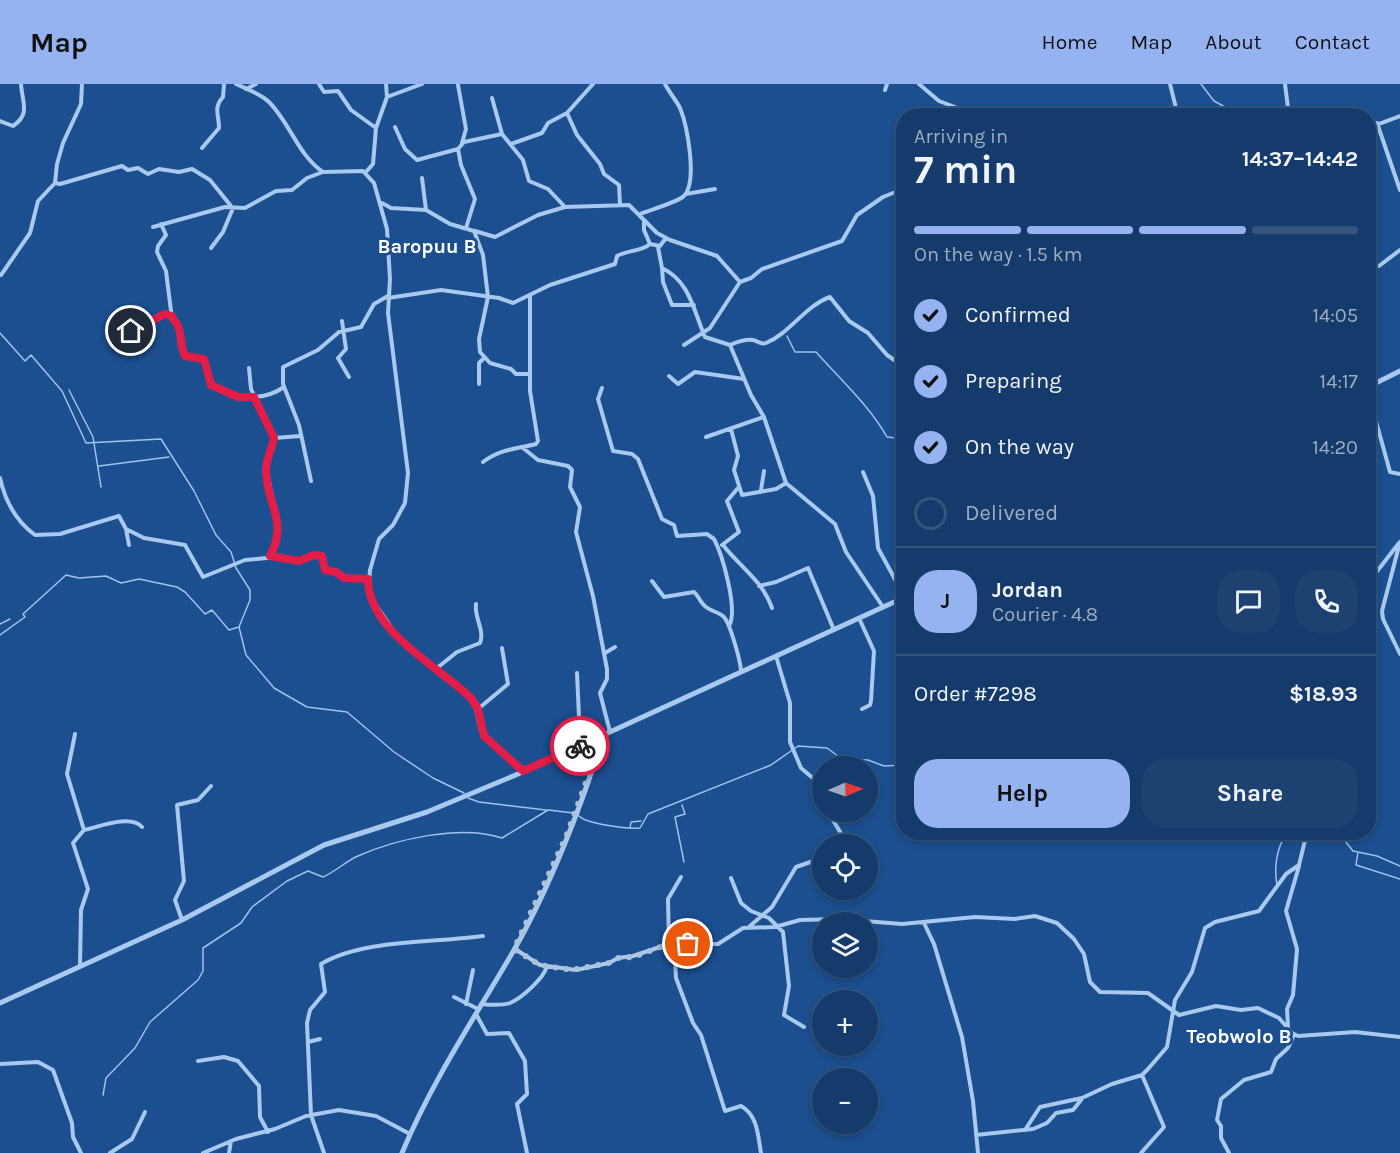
<!DOCTYPE html>
<meta charset="utf-8">
<style>
body{margin:0;font-family:Karla,sans-serif;background:#1d4271;color:#f1f3f6;height:100vh;display:flex;flex-direction:column;font-size:22px;white-space:nowrap}
*{box-sizing:border-box;margin:0}
p{font-size:20px;color:#9dadc1}
.icon{flex:none;width:33px;height:33px;fill:none;stroke:currentColor;stroke-width:2;stroke-linecap:round;stroke-linejoin:round}
.map{position:relative;flex:1;overflow:hidden}
.drawer{position:absolute;left:896px;top:24px;width:480px;height:732px;display:flex;flex-direction:column;background:#143b6b;border-radius:24px;box-shadow:0 3px 9px #0003,0 0 0 2px #33557e}
.drawer>*{flex:none}
.needle{width:39px;rotate:88deg}
.controls{position:absolute;left:812px;top:672px;display:grid;gap:12px}
.controls a{display:grid;place-items:center;width:66px;height:66px;border-radius:50%;background:#143b6b;box-shadow:0 3px 9px #0003,0 0 0 2px #33557e;font-size:30px}
.pin{position:absolute;display:grid;place-items:center;width:51px;height:51px;color:#fff;margin:-26px;border:3px solid #fff;border-radius:50%;box-shadow:0 2px 6px #0007}
.courier{position:absolute;display:grid;place-items:center;width:60px;height:60px;margin:-30px;border:4px solid #e11d48;border-radius:50%;background:#fff;color:#222;box-shadow:0 2px 8px #0007}
.summary em{font-style:normal;font-weight:700}
.summary div{display:flex;flex-direction:column-reverse}
.summary{display:flex;align-items:center;justify-content:space-between;height:102px;padding:0 18px}
h1{font-size:39px;font-weight:700;line-height:45px}
.bar{display:grid;grid-template-columns:repeat(4,1fr);gap:9px 6px;align-content:center;height:72px;padding:0 18px}
.bar i{height:8px;border-radius:4px;background:#33557e}
.bar .current{background:#95b2f1}
.bar p{grid-column:span 4}
.line{display:flex;align-items:center;gap:15px;padding:0 18px;border-top:2px solid #33557e}
.line div{flex:1}
.round{display:grid;place-items:center;flex:none;width:63px;height:63px;border-radius:24px;background:#1d4271}
ol{padding:0 18px;list-style:none}
li{display:flex;align-items:center;gap:18px;height:66px}
li p{margin-inline-start:auto}
li .icon{padding:6px;border-radius:50%;background:#95b2f1;color:#111;stroke-width:4}
li:last-child{color:#9dadc1}
li i{width:33px;height:33px;border:3px solid #33557e;border-radius:50%}
.button{display:flex;gap:12px;margin-top:auto;padding:12px 18px}
.button a{flex:1;height:69px;border-radius:24px;background:#95b2f1;color:#111;font-size:24px;font-weight:700;line-height:69px;text-align:center}
.button a+a{background:#1d4271;color:#f1f3f6}
header{display:flex;align-items:center;gap:36px;box-sizing:border-box;height:84px;padding:0 30px;background:#95b2f1;color:#111}
header strong{font-size:28px}
nav{display:flex;gap:33px;margin-inline-start:auto;font-size:21px}
.map>svg:first-child{display:block}
.lines{fill:none;stroke-linecap:round;stroke-linejoin:round}
.stream{stroke:#9cc4f0;stroke-width:1.5}
.minor{stroke:#a9c9ee;stroke-width:4}
.tertiary{stroke:#a9c9ee;stroke-width:5}
.done{stroke:#afc1d8;stroke-width:6;stroke-dasharray:0 10.8}
.route{stroke:#e11d48;stroke-width:8}
.labels{text-anchor:middle;dominant-baseline:central;stroke-width:6;stroke-linejoin:round;paint-order:stroke}
.quarter-label{font-size:20px;font-weight:bold;fill:#fff;stroke:#1b4f8f}
</style>
<header>
<strong>Map</strong>
<nav><a>Home</a><a>Map</a><a>About</a><a>Contact</a></nav>
</header>
<div class="map">
<svg width="1400" height="1069" viewBox="0 0 1400 1069">
<rect width="100%" height="100%" fill="#1b4f8f"/>
<g class="lines">
<!-- stream -->
<path class="stream" d="M 1201,0 L 1214,17 L 1225,23 L 1226,32
M 0,249 L 25,277 L 31,271 L 62,307 L 86,359 L 161,355 L 194,407 L 216,451 L 231,468 L 236,484 L 250,506 L 250,516 L 239,543
M 787,252 L 795,268 L 816,268 C 840,295 869,321 887,353 L 896,354 L 903,366
M 69,306 L 93,353 L 101,403
M 99,382 L 169,373
M 0,540 L 10,535
M 0,551 L 25,533 L 23,530 L 66,491 L 79,494 L 106,492 L 121,499 L 139,495 L 177,503 L 185,508 L 205,530 L 212,526 L 229,546 L 239,543 L 246,571 L 274,604 L 307,623 L 347,628 L 394,668 L 433,694 L 464,709
M 468,714 L 479,718 L 546,726
M 682,721 L 685,730 L 675,733 L 684,778
M 578,731 C 585,740 627,745 640,744 L 648,730 L 771,681 L 798,662 L 827,664 L 842,675 L 868,676 L 884,682 L 903,681
M 630,744 L 631,738 L 641,737
M 1338,748 L 1353,767 L 1377,772 L 1400,782
M 1275,753 L 1282,755
M 1358,768 L 1356,781 L 1400,795
M 1277,801 C 1274,785 1276,763 1287,750 L 1305,752
M 103,1011 L 106,994 L 135,964 L 150,938 L 198,896 L 203,887 L 203,864 L 241,839 L 252,823 L 287,797 L 308,787 L 323,793 C 335,788 346,777 358,772 C 396,755 462,740 502,754 L 548,726 L 574,729"/>
<!-- minor -->
<path class="minor" d="M 236,0 C 247,5 261,10 269,18 C 290,39 298,71 323,88 L 363,87 L 374,99 L 387,145 L 390,195 L 388,229 L 408,389 L 405,419 L 393,441 L 379,455 L 370,486 L 368,510 L 400,556 L 471,614 C 480,627 476,640 484,652 L 523,687
M 319,0 L 324,8 L 338,7 L 351,26 L 376,44
M 919,0 L 939,17 L 960,25 L 964,32
M 1170,0 L 1178,32
M 1285,0 L 1289,32
M 458,1 L 466,45 L 462,59
M 246,5 L 256,0
M 885,6 L 887,0
M 387,13 L 422,0
M 492,14 L 502,50 L 523,76 L 529,97 L 548,105 L 565,123 L 629,121 L 657,149 L 670,156 L 717,172 L 740,198
M 567,29 L 577,51 L 600,80 L 604,90 L 619,101 L 620,121
M 0,37 L 13,42 C 31,30 22,18 21,0
M 1377,39 L 1400,106
M 395,43 L 405,65 L 417,76 L 458,65
M 1368,44 L 1400,32
M 511,60 L 542,49 L 548,39 L 567,29 L 593,0
M 202,64 L 219,44 C 219,30 213,24 223,13 L 224,0
M 365,89 L 373,80 L 376,44 L 387,13 L 386,0
M 422,94 L 426,126
M 55,99 L 60,100 L 122,82 L 128,86 L 138,84 L 148,90 L 159,85 L 179,88 L 192,85 L 210,96 L 231,122
M 686,110 L 715,105
M 382,119 L 391,124 L 426,126 L 450,140 L 474,147 L 483,171 L 488,213 L 479,255 L 480,268 L 490,279 L 511,285 L 516,290 L 530,290
M 640,130 C 650,126 678,118 684,112 C 698,97 687,41 680,24 C 676,16 669,8 665,0
M 644,136 L 644,146 L 650,160
M 161,140 L 166,151 L 158,162 L 157,168 L 166,187 L 172,235 L 178,243 L 180,261 L 185,272 L 204,275 L 209,299 C 229,316 263,318 284,303
M 153,143 L 225,123 L 245,124 L 276,107 L 292,106 L 307,94 L 323,88
M 466,144 L 475,115 L 461,81 L 458,65 L 464,58 L 502,50
M 475,147 L 495,153 L 538,131 L 565,123
M 658,163 L 662,184 C 690,197 694,228 705,253 L 730,261 L 751,311 L 764,333 L 786,399 L 835,440 L 846,468 L 883,523
M 211,164 L 223,148 L 233,124
M 1373,182 L 1379,182 L 1400,166
M 662,184 L 663,198 L 672,221 L 694,221
M 1,191 L 30,149 L 38,117 L 55,99 L 57,80 L 63,59 L 81,20 L 82,0
M 388,214 L 441,206 L 499,214 L 513,219 L 550,201 L 615,180 L 617,172 C 627,166 641,168 650,160 L 660,162 L 666,154
M 342,237 L 346,265 L 338,274 L 349,293
M 121,250 L 165,230 L 172,232
M 684,261 L 710,244 L 740,198 L 751,194 L 762,185 L 842,157 L 857,131 L 883,113 L 903,105
M 730,261 C 737,258 745,255 753,256 C 758,257 761,261 766,259 C 790,249 805,222 830,213 L 849,237 L 868,249 L 887,271 L 903,282
M 669,292 L 678,300 L 695,288 L 744,295
M 479,300 L 479,279 L 483,275
M 602,304 L 598,315 L 613,367 L 632,370 L 638,375 L 662,435 L 674,441 L 677,452 L 707,450 L 714,455 C 723,472 737,523 730,540
M 1368,320 L 1374,330 L 1390,388 L 1400,390
M 731,345 L 738,372 L 734,386 L 742,411 L 776,405 L 786,399
M 706,353 L 764,333
M 274,354 L 301,352
M 523,364 L 538,376 L 568,382 L 572,386 L 570,403 L 580,423 L 576,448 L 593,512 L 607,585 L 607,595 L 600,609 L 610,648
M 483,378 C 500,365 516,365 536,360 L 538,357 L 530,307 L 530,212
M 863,388 L 873,412 L 878,464 L 903,510
M 0,394 C 5,417 16,437 35,451 L 60,450 L 119,432 L 126,445 L 129,461
M 311,397 L 299,341 L 283,300 L 283,283 L 318,266 L 339,248 L 361,243 L 374,220 L 388,212
M 761,406 L 764,387
M 126,445 L 144,454 L 185,461 L 203,493 L 245,476 L 267,474 L 277,460 L 279,447 L 266,383 L 274,354 L 251,305 L 249,284
M 1400,458 L 1382,527 L 1383,535 L 1400,570
M 722,461 L 739,448 L 727,417 L 738,404
M 723,461 C 739,482 763,497 772,524
M 270,472 L 299,477 L 314,471 L 322,472 L 325,486 L 336,488 L 344,494 L 368,495
M 652,497 L 664,513 L 694,508 C 699,512 700,519 706,523 C 711,527 718,528 723,532 C 730,538 740,576 741,586
M 1368,499 L 1399,459
M 759,502 L 776,498 L 808,484 L 834,546
M 859,534 L 874,567 L 871,617 L 870,621 L 862,625
M 605,569 L 615,563
M 776,572 L 790,619 L 790,658 L 801,684 L 815,696 L 822,716
M 437,584 L 457,568 L 480,559 C 485,546 474,534 476,520
M 577,589 L 579,633 L 593,655
M 478,625 L 508,600 L 502,564
M 75,650 L 67,690 L 84,746 L 73,759 L 88,805 L 81,826 L 80,882
M 828,728 L 842,751 L 834,760
M 84,746 C 99,743 130,730 142,743
M 681,793 L 668,815 L 669,860 L 675,876 L 676,894 L 693,939 L 701,951 L 725,1027 L 741,1022 C 758,1031 758,1053 761,1069
M 731,794 L 741,819 L 751,827 L 769,834 L 783,848 L 789,902 L 784,931 L 804,943
M 182,836 L 175,816 L 184,797 L 177,721 L 198,716 L 211,702
M 924,839 L 934,860 L 962,953 L 973,1017 L 978,1069
M 750,842 L 772,823 L 796,783 L 822,774
M 515,865 L 540,881 L 576,886 L 609,879 L 618,874 L 633,872 L 669,860 L 718,860 L 743,844 L 775,843 L 800,836 L 839,835 L 902,840 L 975,833 L 1015,835 L 1035,832 L 1057,839 L 1074,855 L 1084,870 L 1090,898 L 1100,908 L 1148,909 L 1179,931 L 1216,922 L 1241,926 L 1258,924 L 1279,934 L 1292,949 L 1298,952 L 1355,948 L 1400,953
M 454,913 L 478,925
M 466,920 L 473,886
M 481,920 C 491,921 502,922 510,919 C 522,914 544,894 547,882
M 476,930 L 487,950 L 509,949 L 525,977 L 527,1010 L 517,1020 L 527,1069
M 1288,942 L 1287,925 L 1293,911 L 1297,865 L 1286,827 L 1299,782
M 308,958 L 320,955
M 198,977 L 224,973 L 238,977 L 259,1002 L 260,1033 L 268,1048
M 0,980 L 38,978 L 53,986 L 72,1039 L 73,1053 L 81,1069
M 1025,1046 L 1040,1023 L 1082,1014 L 1112,1000 L 1142,991 L 1148,985 L 1167,963 L 1175,916 L 1192,888 L 1205,844 L 1215,838 L 1259,827 L 1286,790 L 1299,781 L 1307,748
M 976,1051 L 1033,1045 L 1047,1039 L 1056,1029 L 1073,1026 L 1081,1016
M 110,1069 L 132,1055 L 145,1028
M 203,1069 L 236,1055 L 275,1045 L 306,1032 L 339,1026 L 376,1032 L 410,1050
M 229,1069 L 231,1057
M 324,1069 L 311,1031 L 307,939 L 310,926 L 325,908 L 321,880 C 363,855 434,859 483,852
M 1141,1069 L 1164,1043 L 1142,991
M 1229,1069 L 1221,1054 L 1221,1042 L 1217,1036 L 1221,1015 L 1244,996 L 1271,988 L 1276,975 L 1288,964 L 1294,951"/>
<!-- tertiary -->
<path class="tertiary" d="M 1368,303 L 1400,287
M 0,919 L 182,836 L 324,761 L 427,728 L 518,690 L 903,514
M 402,1069 C 432,997 475,933 514,866 C 549,805 583,719 603,652"/>
</g>
<g class="lines">
<!-- done -->
<path class="done" d="M 580,662 L 603,652 L 566,753 L 514,865 L 540,881 L 572,886 L 609,879 L 618,874 L 633,873 L 669,860 L 688,860"/>
<!-- route -->
<path class="route" d="M 131,247 L 165,230 L 172,232 C 172,235 175,237 177,240 C 182,248 180,263 185,272 L 204,275 L 211,301 L 238,313 L 254,313 L 274,354 C 272,365 266,375 266,386 C 266,421 289,436 270,472 L 299,477 L 314,471 L 322,472 L 325,486 L 336,488 L 344,494 L 368,495 C 368,547 438,582 471,614 L 478,625 L 484,652 L 523,687 L 580,662"/>
</g>
<g class="labels">
<!-- quarter labels -->
<g class="quarter-label">
<text x="427" y="162">Baropuu B</text>
<text x="1239" y="952">Teobwolo B</text>
</g>
</g>
</svg>
<div class="controls">
<a><svg class="needle" viewBox="-14 -14 28 28"><path d="M0-13l5 13h-10z" fill="#e53935"/><path d="M0 13l5-13h-10z" fill="#9dadc1"/></svg></a>
<a><svg class="icon" aria-label="locate" viewBox="0 0 24 24"><circle cx="12" cy="12" r="6"/><path d="M12 2v4M12 18v4M2 12h4M18 12h4"/></svg></a>
<a><svg class="icon" aria-label="layers" viewBox="0 0 24 24"><path d="M12 4l9 5-9 5-9-5zM3 14l9 5 9-5"/></svg></a>
<a>+</a>
<a>−</a>
</div>
<div class="pin" style="left:688px;top:860px;background:#ea580c"><svg class="icon" aria-label="bag" viewBox="0 0 24 24"><path d="M5 8h14l-1 12H6zM9 8a3 3 0 0 1 6 0"/></svg></div>
<div class="pin" style="left:131px;top:247px;background:#1f2937"><svg class="icon" aria-label="home" viewBox="0 0 24 24"><path d="M3 11l9-7 9 7M6 9v11h12V9"/></svg></div>
<div class="courier" style="left:580px;top:662px"><svg class="icon" aria-label="bike" viewBox="0 0 24 24"><circle cx="6" cy="16" r="4"/><circle cx="18" cy="16" r="4"/><path d="M6 16l4-8h5l3 8M10 8l3 8H6M13 5h3"/></svg></div>
<section class="drawer">
<div class="summary"><div><h1>7 min</h1><p>Arriving in</p></div><em>14:37–14:42</em></div>
<div class="bar"><i class="current"></i><i class="current"></i><i class="current"></i><i></i><p>On the way · 1.5 km</p></div>
<ol>
<li><svg class="icon" aria-label="check" viewBox="0 0 24 24"><path d="M5 12l5 5 9-10"/></svg>Confirmed<p>14:05</p></li>
<li><svg class="icon" aria-label="check" viewBox="0 0 24 24"><path d="M5 12l5 5 9-10"/></svg>Preparing<p>14:17</p></li>
<li><svg class="icon" aria-label="check" viewBox="0 0 24 24"><path d="M5 12l5 5 9-10"/></svg>On the way<p>14:20</p></li>
<li><i></i>Delivered</li>
</ol>
<div class="line" style="height:108px"><b class="round" style="background:#95b2f1;color:#111">J</b><div><b>Jordan</b><p>Courier · 4.8</p></div><a class="round"><svg class="icon" aria-label="chat" viewBox="0 0 24 24"><path d="M4 5h16v11H9l-5 4z"/></svg></a><a class="round"><svg class="icon" aria-label="phone" viewBox="0 0 24 24"><path d="M5 4h4l2 5-3 2q2 4 5 5l2-3 5 2v4C11 20 4 13 5 4z"/></svg></a></div>
<div class="line" style="height:78px"><div>Order #7298</div><b>$18.93</b></div>
<div class="button"><a>Help</a><a>Share</a></div>
</section>
</div>
